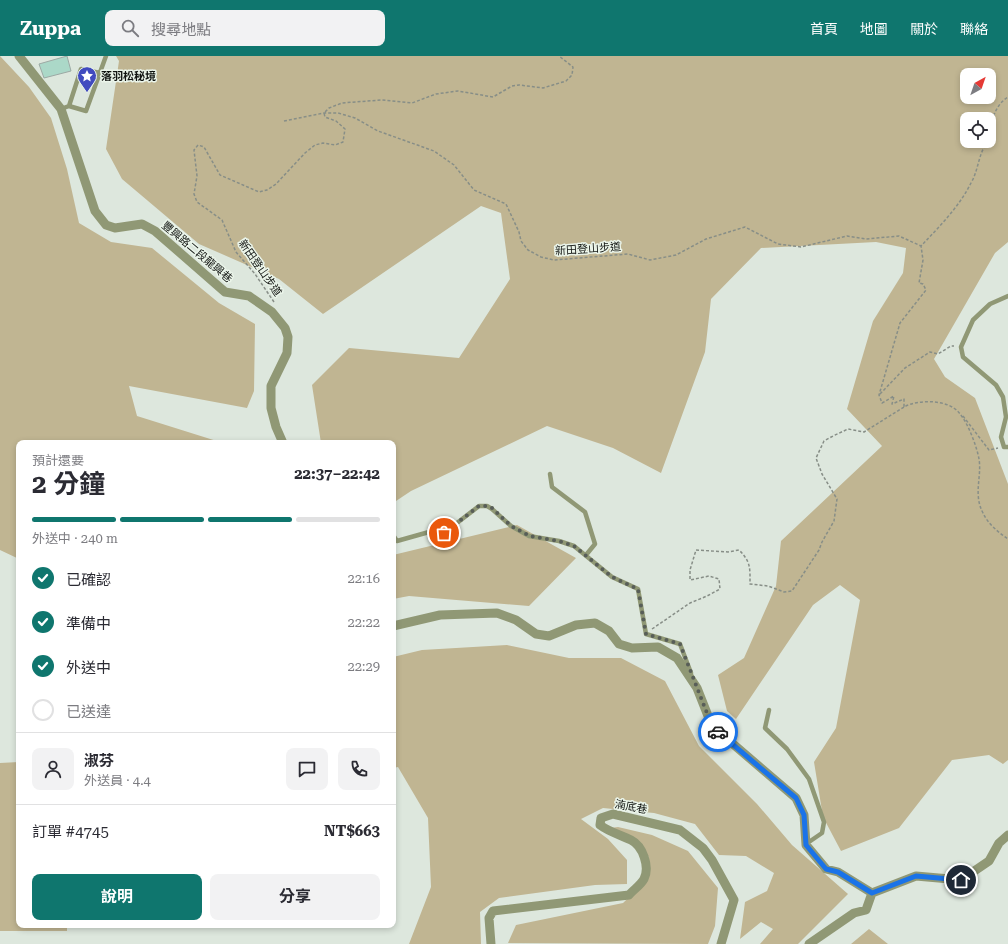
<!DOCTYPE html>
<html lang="zh-TW">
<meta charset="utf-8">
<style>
body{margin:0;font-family:"Roboto Serif","Noto Sans TC",serif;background:#f2f2f3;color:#2b2b33;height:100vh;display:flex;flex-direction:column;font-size:15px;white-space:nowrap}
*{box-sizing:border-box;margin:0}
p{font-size:13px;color:#7c7c81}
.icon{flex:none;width:22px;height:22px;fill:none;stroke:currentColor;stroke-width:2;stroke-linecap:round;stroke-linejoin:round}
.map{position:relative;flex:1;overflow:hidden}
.side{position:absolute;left:16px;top:384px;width:380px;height:488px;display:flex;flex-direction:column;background:#fff;border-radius:8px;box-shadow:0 2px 6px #0003}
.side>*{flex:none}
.needle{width:26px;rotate:40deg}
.controls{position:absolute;left:960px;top:12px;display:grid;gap:8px}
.controls a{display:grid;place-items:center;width:36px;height:36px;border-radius:8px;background:#fff;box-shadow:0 2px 6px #0003;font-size:20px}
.pin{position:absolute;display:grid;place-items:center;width:34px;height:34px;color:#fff;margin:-17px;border:2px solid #fff;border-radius:50%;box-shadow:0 1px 4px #0007}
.courier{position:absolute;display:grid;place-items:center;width:40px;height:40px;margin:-20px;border:3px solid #1a73e8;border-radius:50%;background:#fff;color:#222;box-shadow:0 1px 5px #0007}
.overview em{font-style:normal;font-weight:700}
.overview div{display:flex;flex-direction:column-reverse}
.overview{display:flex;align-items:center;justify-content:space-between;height:68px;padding:0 16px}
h1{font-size:26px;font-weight:700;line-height:30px}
.bar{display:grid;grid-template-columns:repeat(4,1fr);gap:6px 4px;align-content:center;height:48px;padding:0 16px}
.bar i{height:5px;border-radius:3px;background:#e1e1e2}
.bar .current{background:#0f766e}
.bar p{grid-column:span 4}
.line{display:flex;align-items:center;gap:10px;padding:0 16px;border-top:1px solid #e1e1e2}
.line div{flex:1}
.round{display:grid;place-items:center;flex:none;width:42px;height:42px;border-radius:8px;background:#f2f2f3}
ol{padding:0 16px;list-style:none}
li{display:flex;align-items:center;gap:12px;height:44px}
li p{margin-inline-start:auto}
li .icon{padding:4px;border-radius:50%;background:#0f766e;color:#fff;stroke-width:4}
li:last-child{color:#7c7c81}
li i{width:22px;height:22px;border:2px solid #e1e1e2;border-radius:50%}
.primary-button{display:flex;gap:8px;margin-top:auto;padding:8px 16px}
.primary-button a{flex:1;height:46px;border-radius:8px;background:#0f766e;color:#fff;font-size:16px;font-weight:700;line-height:46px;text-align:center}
.primary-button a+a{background:#f2f2f3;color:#2b2b33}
header{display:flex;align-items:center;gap:24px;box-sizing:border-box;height:56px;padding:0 20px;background:#0f766e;color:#fff}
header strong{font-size:19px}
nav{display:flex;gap:22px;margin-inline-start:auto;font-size:14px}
.search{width:280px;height:36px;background:#f2f2f3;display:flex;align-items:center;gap:10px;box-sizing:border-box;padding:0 14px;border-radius:8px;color:#7c7c81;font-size:15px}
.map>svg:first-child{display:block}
.green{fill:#c0b592;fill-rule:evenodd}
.building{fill:#abd8c8;stroke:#9ca9a4}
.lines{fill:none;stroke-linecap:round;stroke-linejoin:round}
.path{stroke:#878e87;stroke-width:1.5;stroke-dasharray:3 2;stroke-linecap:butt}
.service{stroke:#909875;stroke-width:4.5}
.minor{stroke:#909875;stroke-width:9}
.done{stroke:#585e58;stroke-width:4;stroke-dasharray:0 7.2}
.route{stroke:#1a73e8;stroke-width:5}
.labels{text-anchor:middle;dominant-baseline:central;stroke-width:3;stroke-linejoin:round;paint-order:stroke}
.poi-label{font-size:11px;font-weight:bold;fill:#111411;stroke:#ebf5ea;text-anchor:start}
.street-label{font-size:11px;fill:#111411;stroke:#ebf5ea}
</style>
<header>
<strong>Zuppa</strong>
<div class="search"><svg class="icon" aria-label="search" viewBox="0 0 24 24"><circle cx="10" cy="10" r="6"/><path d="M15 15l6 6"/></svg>搜尋地點</div>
<nav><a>首頁</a><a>地圖</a><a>關於</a><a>聯絡</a></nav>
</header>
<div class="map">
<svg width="1008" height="888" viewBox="0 0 1008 888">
<rect width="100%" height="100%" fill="#dde7dd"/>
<!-- green -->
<path class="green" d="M 0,0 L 29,31 L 51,62 L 67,113 L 79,167 L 111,186 L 152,192 L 219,247 L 255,268 L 254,335 L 247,352 L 129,330 L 137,360 L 223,387 L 19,387 L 19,503 L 0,494 Z
M 116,0 L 1008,0 L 1008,186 L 995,197 L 934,303 L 945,321 L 975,342 L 1008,428 L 1008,704 L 1003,708 L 989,699 L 952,704 L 899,772 L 841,795 L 823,761 L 814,706 L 836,672 L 860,544 L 840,529 L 813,549 L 736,663 L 727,655 L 718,619 L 744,602 L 776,530 L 781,485 L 882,390 L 847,353 L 873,265 L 903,217 L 906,192 L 876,186 L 761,192 L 711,243 L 705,296 L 661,417 L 613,392 L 547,370 L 411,435 L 393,447 L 393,387 L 321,387 L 312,329 L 349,292 L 459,302 L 510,223 L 501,157 L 481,150 L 323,258 L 279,223 L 199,188 L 122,123 L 106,93 L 119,5 ZM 967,19 L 989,19 L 989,41 L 967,41 ZM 967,63 L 989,63 L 989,85 L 967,85 Z
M 517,469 L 576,502 L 529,550 L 409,540 L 393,543 L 393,499 Z
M 507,589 L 569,602 L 621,602 L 665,625 L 699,690 L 757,748 L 792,789 L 848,838 L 798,888 L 760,888 L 773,873 L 761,866 L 740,883 L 745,846 L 767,835 L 774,817 L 746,800 L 719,799 L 695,768 L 654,757 L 603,752 L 581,763 L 608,783 L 627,804 L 627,828 L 595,829 L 499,842 L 480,856 L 481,888 L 409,888 L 431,831 L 428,762 L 398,711 L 393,712 L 393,601 L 422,594 Z
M 19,706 L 19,869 L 67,869 L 67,875 L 0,875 L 0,707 Z
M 618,771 L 652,779 L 688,795 L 718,832 L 715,870 L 708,888 L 508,887 L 516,869 L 623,847 L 647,824 L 649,801 L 610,772 Z
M 869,873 L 888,888 L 851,888 Z"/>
<!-- building -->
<path class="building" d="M 67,0 L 71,15 L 44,22 L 39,8 Z"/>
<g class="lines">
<!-- path -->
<path class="path" d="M 284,65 L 324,57 L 338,57 L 355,62 L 378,75 L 434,95 L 454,109 L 474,134 L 506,148 L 519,176 L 521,185 L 528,194 L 541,201 L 554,204 L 628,198 L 650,204 L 676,199 L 706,183 L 745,171 L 778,188 L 801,191 L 847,180 L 866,183 L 899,180 L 921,190
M 989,84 L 991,81 C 990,66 995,49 1008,41
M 988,85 C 978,98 979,113 971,127 C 959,151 939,171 921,190 L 923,204 L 919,227 L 923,228 L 926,234 L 900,267 L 879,339 L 882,347 L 894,340 L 892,348 L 904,343 L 904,351 C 918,343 950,343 960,358 C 968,367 977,391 979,403 C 982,421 973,438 983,457 C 988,468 998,476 1008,483
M 274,246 L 255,218 L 236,196 L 222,164 L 197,146 L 194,138 L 197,120 L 194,94 L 198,89 L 204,91 L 220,119 L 259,136 L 267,134 L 276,128 L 305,97 L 315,89 L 323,87 L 335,89 L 343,86 L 345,73 L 336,65 L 325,61 L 324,57 L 329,52 L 342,47 L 382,44 L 412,47 L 436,38 L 458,35 L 493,41 L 512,30 L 519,29 L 543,32 L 566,25 L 572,19 L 573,11 L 559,0
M 880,338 L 905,312 L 930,296 L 938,298 L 951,290 L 954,290
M 963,360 L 989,394 L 998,392
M 652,573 L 690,547 L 707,540 L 720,533 L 719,523 L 709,520 L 690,524 L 690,514 L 696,494 L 728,496 L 739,494 C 751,506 750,512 750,528 L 768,530 L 784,536 L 792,535 L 819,494 L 822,486 L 834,465 L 837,443 L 822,418 L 816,402 L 824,385 L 833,380 L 848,373 L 864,376 L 904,351"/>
<!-- service -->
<path class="service" d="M 69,50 L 81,13 L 100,17
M 61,53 L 69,50 L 86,55 L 106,0
M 1008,240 L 990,248 L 973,264 L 961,291 L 963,301 L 996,329 L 1003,341 L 1006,361 L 1001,381 L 1004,391 L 1008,391
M 550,418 L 552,431 L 585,456 L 595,488 L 586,499
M 393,479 L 397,485 L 429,476 L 444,477 L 479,450 L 487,450 L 492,453 L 511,470 L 529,480 L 559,485 L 574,490 L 612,521 L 638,533 L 646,578 L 680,588 L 691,617
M 769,654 L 765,672 L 787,693 L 809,723 L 824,766 L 822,777 L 806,788"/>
<!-- minor -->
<path class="minor" d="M 19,0 L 61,53 L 95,155 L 106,169 L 115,172 L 142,168 L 155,175 L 225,236 L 249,240 L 272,256 L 285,272 L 288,281 L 287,297 L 271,330 L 271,352 L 276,371 L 283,387
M 393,570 L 440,559 L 497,557 L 516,564 L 536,578 L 549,580 L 576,569 L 595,567 L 609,575 L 619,588 L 632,592 L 658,591 L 677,602 L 697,632 L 712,670 L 796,742 L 804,759 L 806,789 L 826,813 L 838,816 L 872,837 L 916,820 L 961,824 L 989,805 L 999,787 L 1008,779
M 491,888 L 489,862 L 493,855 L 629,839 C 633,834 641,829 644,823 C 650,811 643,790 631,784 C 621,779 609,776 600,769 L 601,762 L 613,758 L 680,774 L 703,792 L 712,804 L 734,844 L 721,888
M 809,888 L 854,857 L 866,854 L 872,837"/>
</g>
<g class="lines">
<!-- done -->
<path class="done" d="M 444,477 L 479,450 L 487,450 L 492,452 L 511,470 L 530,480 L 559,485 L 574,490 L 612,521 L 638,533 L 646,578 L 680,588 L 712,670 L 718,676"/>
<!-- route -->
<path class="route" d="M 718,676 L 796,742 L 804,759 L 806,789 L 826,813 L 838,816 L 872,837 L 916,820 L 961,824"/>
</g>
<!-- icons -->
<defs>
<g id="sight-pin" transform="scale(1)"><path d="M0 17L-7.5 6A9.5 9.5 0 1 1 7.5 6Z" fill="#414bbf" stroke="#ebf5ea"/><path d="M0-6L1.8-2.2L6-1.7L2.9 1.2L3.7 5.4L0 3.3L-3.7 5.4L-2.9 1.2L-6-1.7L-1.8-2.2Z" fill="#fff"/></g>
</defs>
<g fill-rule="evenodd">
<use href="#sight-pin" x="87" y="20"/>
</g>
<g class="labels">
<!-- poi labels -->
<g class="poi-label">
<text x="101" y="20">落羽松秘境</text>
</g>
<!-- street labels -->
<g class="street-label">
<text transform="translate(588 193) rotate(-4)">新田登山步道</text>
<text transform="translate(197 196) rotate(40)">豐興路二段龍興巷</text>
<text transform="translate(260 212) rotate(55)">新田登山步道</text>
<text transform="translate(631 751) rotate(10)">湳底巷</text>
</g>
</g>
</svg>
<div class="controls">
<a><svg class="needle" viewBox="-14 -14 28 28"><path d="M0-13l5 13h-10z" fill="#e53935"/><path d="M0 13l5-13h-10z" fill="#7c7c81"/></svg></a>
<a><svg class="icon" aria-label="locate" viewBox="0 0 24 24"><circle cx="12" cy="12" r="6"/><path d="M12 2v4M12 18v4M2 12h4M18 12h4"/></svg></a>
</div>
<div class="pin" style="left:444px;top:477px;background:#ea580c"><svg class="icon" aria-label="bag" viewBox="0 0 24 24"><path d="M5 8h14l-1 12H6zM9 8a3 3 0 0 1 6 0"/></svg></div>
<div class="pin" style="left:961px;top:824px;background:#1f2937"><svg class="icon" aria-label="home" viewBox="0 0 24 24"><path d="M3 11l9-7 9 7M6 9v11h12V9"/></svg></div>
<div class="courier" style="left:718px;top:676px"><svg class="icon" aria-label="car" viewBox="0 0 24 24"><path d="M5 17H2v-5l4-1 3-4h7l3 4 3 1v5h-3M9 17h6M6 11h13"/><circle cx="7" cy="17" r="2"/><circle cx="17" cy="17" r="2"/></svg></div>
<section class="side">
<div class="overview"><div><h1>2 分鐘</h1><p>預計還要</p></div><em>22:37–22:42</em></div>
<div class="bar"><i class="current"></i><i class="current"></i><i class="current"></i><i></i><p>外送中 · 240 m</p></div>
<ol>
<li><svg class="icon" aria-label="check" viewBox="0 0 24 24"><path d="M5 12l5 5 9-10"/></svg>已確認<p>22:16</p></li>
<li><svg class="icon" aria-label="check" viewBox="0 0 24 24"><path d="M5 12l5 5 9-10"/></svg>準備中<p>22:22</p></li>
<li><svg class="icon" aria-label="check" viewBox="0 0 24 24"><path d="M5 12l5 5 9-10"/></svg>外送中<p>22:29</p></li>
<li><i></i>已送達</li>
</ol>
<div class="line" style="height:72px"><a class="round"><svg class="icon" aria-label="person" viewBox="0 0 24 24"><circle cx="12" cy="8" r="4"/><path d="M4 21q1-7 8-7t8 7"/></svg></a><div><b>淑芬</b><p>外送員 · 4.4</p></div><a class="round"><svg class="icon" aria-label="chat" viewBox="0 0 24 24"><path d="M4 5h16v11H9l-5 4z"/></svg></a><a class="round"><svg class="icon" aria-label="phone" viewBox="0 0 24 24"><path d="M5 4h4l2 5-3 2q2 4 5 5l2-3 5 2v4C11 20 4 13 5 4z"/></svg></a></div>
<div class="line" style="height:52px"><div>訂單 #4745</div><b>NT$663</b></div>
<div class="primary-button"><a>說明</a><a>分享</a></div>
</section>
</div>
